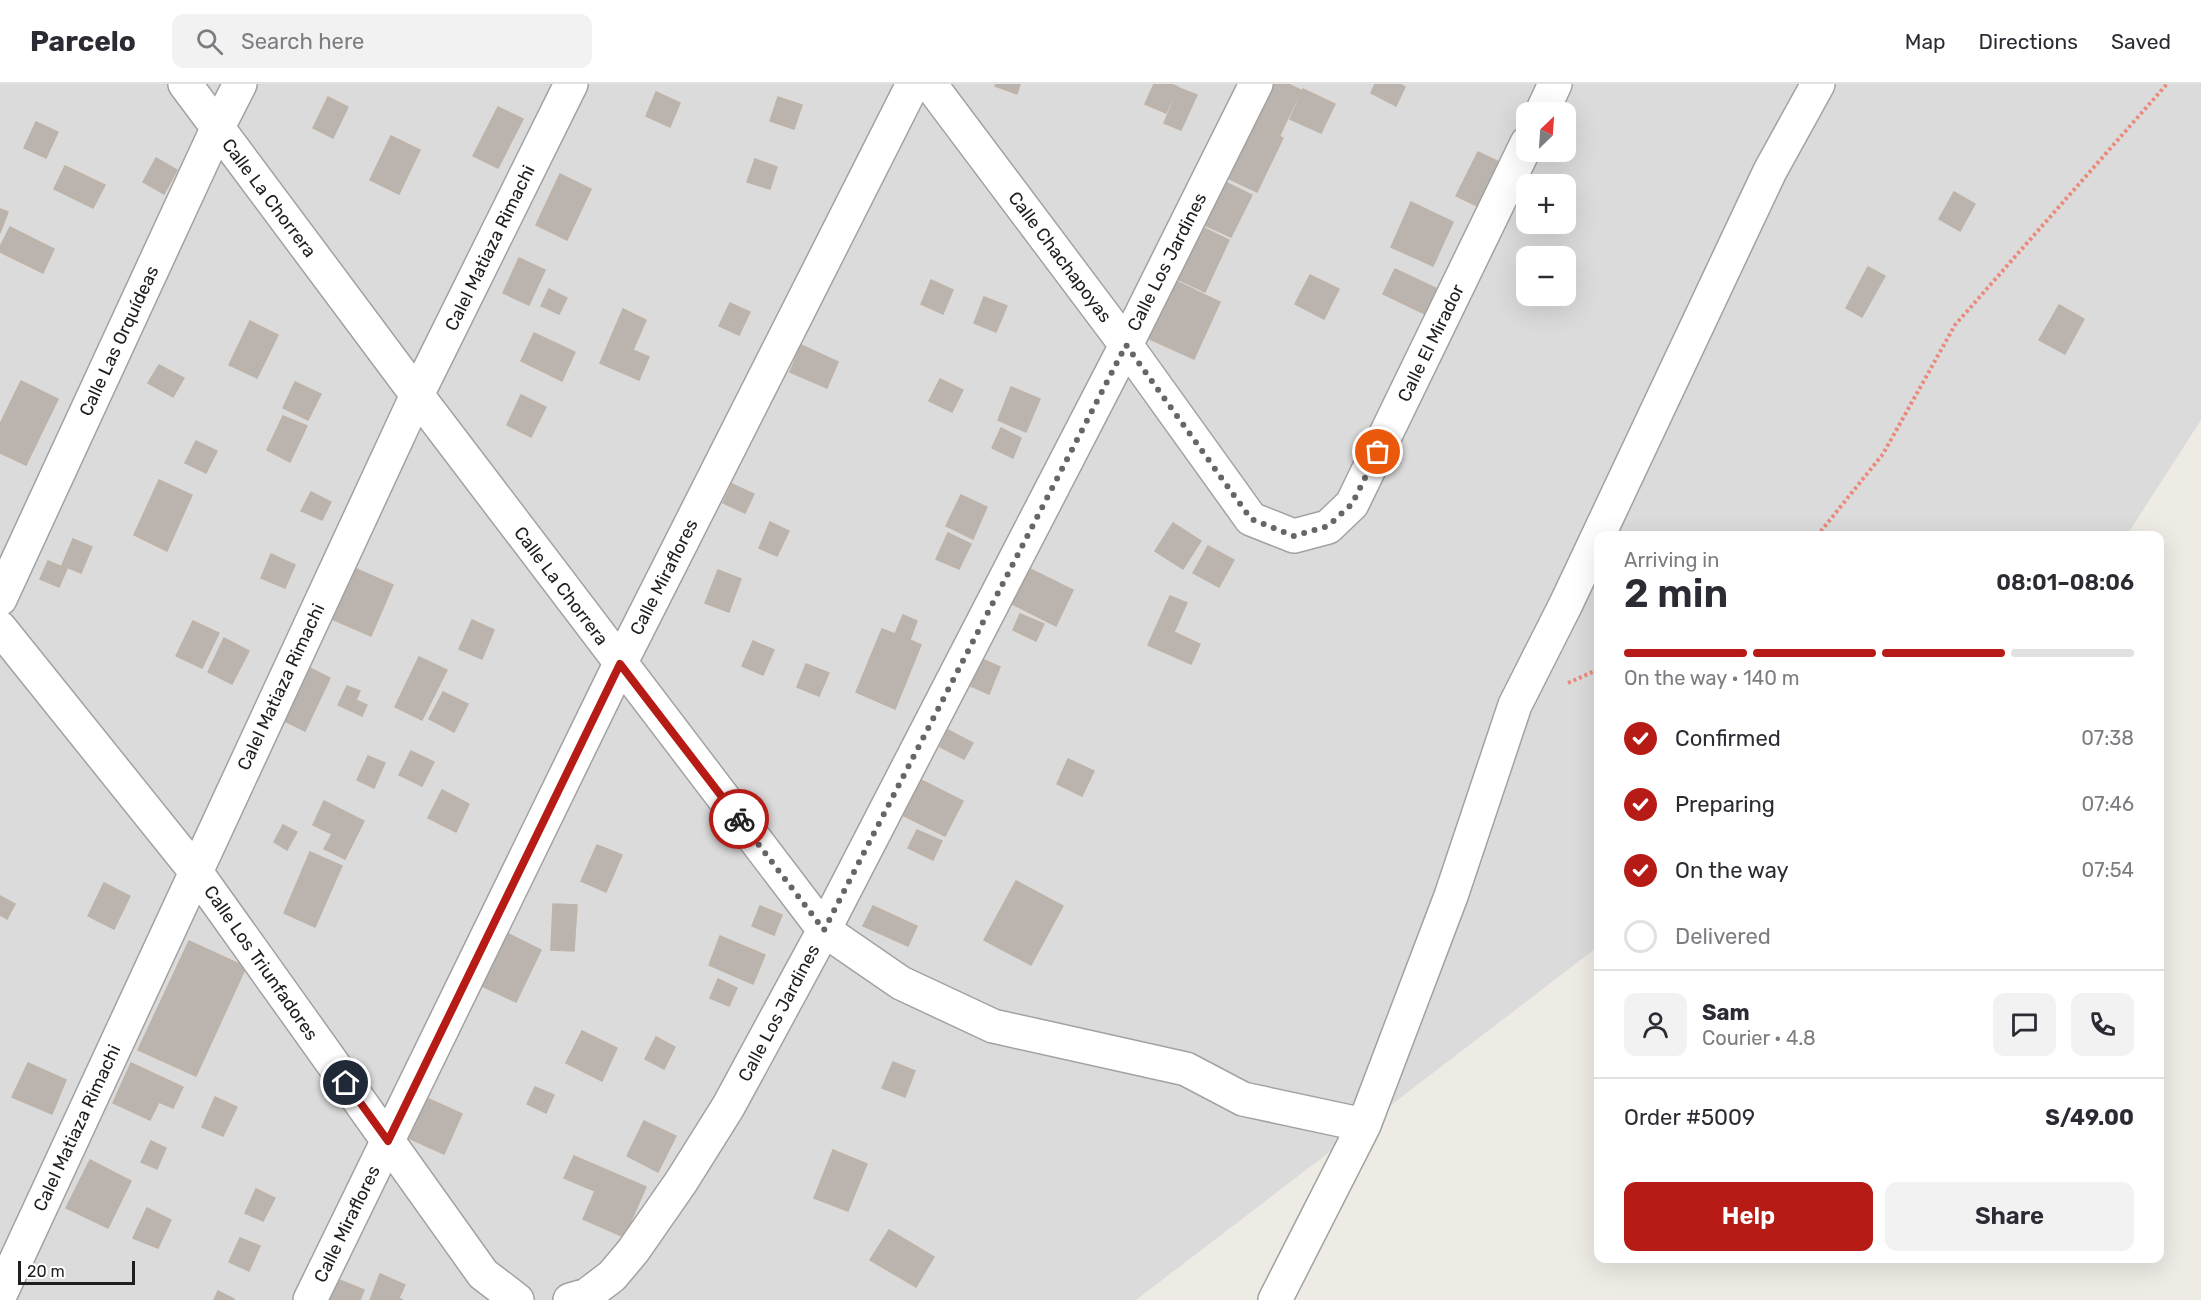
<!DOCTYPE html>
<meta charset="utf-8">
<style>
body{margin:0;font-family:Rubik,sans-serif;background:#f2f2f3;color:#2b2b33;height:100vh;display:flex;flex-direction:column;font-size:22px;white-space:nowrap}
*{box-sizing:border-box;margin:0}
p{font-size:20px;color:#7c7c81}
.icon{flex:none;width:33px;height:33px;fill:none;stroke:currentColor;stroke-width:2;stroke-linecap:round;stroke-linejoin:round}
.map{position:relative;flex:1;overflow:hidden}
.sheet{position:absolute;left:1594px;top:447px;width:570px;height:732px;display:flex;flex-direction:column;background:#fff;border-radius:12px;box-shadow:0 6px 24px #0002}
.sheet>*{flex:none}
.needle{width:39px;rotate:25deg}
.controls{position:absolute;left:1516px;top:18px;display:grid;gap:12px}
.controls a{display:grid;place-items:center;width:60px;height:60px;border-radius:12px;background:#fff;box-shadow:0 6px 24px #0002;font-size:30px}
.scale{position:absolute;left:18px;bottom:15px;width:117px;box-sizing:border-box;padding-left:6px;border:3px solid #1e1e1e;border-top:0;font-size:16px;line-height:21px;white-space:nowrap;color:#1e1e1e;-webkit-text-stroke:4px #fff;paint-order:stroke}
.pin{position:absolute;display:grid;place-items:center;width:51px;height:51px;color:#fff;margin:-26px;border:3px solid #fff;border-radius:50%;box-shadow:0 2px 6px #0007}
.courier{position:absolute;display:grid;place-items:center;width:60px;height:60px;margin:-30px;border:4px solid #b71b16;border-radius:50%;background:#fff;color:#222;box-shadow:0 2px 8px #0007}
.summary em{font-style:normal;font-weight:600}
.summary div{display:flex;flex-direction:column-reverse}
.summary{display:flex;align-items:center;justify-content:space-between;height:102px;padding:0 30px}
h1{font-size:39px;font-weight:600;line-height:45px}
.bar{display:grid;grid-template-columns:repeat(4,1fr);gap:9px 6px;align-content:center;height:72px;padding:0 30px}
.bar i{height:8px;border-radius:4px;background:#e1e1e2}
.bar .active{background:#b71b16}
.bar p{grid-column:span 4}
.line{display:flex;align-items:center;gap:15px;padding:0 30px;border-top:2px solid #e1e1e2}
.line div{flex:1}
.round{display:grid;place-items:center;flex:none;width:63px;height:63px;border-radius:12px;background:#f2f2f3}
ol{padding:0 30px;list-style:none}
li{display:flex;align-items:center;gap:18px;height:66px}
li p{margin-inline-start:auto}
li .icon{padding:6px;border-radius:50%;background:#b71b16;color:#fff;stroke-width:4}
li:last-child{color:#7c7c81}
li i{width:33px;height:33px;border:3px solid #e1e1e2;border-radius:50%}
.action{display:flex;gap:12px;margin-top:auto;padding:12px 30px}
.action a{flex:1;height:69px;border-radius:12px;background:#b71b16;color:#fff;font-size:24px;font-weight:600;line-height:69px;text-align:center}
.action a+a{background:#f2f2f3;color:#2b2b33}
header{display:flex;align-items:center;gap:36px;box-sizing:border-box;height:84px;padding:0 30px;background:#fff;border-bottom:2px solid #e1e1e2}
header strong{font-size:28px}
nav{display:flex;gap:33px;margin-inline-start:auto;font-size:21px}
.search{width:420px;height:54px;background:#f2f2f3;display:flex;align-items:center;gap:15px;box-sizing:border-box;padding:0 21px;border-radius:12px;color:#7c7c81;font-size:22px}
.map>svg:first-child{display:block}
.residential{fill:#dcdbdb;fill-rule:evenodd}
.building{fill:#bbb4ae;stroke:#beb3a9;stroke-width:1.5}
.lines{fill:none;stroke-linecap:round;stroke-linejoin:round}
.street-casing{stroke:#a2a2a2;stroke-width:36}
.path{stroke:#eb897a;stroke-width:4;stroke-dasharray:3 3;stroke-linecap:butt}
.street{stroke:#fff;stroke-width:33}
.done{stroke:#676664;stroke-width:6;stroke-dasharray:0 10.8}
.route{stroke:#b71b16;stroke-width:8}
.labels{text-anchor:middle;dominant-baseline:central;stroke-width:5;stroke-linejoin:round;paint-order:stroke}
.street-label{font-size:18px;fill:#1e1e1e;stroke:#fff}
</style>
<header>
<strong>Parcelo</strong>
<div class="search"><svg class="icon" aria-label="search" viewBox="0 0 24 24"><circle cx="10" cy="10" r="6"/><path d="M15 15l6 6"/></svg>Search here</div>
<nav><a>Map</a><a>Directions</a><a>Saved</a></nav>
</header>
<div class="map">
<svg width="2201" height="1216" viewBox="0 0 2201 1216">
<rect width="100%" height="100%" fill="#eeebe5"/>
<!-- residential -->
<path class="residential" d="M 0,0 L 2201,0 L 2201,336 L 2127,451 L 1599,452 L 1599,862 L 1136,1216 L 0,1216 ZM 1527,28 L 1566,28 L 1566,68 L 1527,68 ZM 1527,100 L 1566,100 L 1566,140 L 1527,140 ZM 1527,172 L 1566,172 L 1566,212 L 1527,212 Z"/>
<!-- building -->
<path class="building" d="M 996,0 L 1020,0 L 1017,10 L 995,2 Z
M 1154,0 L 1171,0 L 1178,3 L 1166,29 L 1145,20 Z
M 1269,0 L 1288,0 L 1301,6 L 1280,51 L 1252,37 Z
M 1375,0 L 1400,0 L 1405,3 L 1396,22 L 1371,9 Z
M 1179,4 L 1197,11 L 1181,46 L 1164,39 Z
M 1303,5 L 1335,20 L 1321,49 L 1290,35 Z
M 656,8 L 680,19 L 670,43 L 646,32 Z
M 328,13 L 348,23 L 333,54 L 313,44 Z
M 778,13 L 802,21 L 794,45 L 770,37 Z
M 498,23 L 523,35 L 498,84 L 473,72 Z
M 36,38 L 58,48 L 46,74 L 24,64 Z
M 1252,38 L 1283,54 L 1257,108 L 1225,93 Z
M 391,52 L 420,66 L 399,110 L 370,96 Z
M 1478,68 L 1510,83 L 1488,127 L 1456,112 Z
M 156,74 L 177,86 L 164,110 L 143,98 Z
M 755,75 L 777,83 L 770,105 L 747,98 Z
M 65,82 L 105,101 L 93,124 L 54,105 Z
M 560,90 L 591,105 L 567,156 L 536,141 Z
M 1223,97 L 1252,111 L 1231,153 L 1202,140 Z
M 1954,108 L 1975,120 L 1960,147 L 1939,135 Z
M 1411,118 L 1453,138 L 1433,182 L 1391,163 Z
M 0,125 L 8,128 L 0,149 Z
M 1200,142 L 1229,156 L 1205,208 L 1175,194 Z
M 10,143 L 54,165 L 43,189 L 0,168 L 0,163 Z
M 519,174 L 545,186 L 529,221 L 503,209 Z
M 1868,183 L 1885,192 L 1862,233 L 1846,224 Z
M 1395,185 L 1442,207 L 1431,233 L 1383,210 Z
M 1310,191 L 1339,205 L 1324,235 L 1295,220 Z
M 931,196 L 953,206 L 943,230 L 921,220 Z
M 1174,196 L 1220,218 L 1194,275 L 1147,254 Z
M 549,205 L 567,214 L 559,230 L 541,222 Z
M 984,213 L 1007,222 L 996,248 L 974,239 Z
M 730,219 L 750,228 L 739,251 L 719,242 Z
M 2059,221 L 2084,235 L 2065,270 L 2039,256 Z
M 623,225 L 646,236 L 633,266 L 649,273 L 639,296 L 600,279 Z
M 250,237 L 278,251 L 257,294 L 229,281 Z
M 534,249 L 575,268 L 562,297 L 521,277 Z
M 801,261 L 838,278 L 827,304 L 790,288 Z
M 159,281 L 184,294 L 173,313 L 148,299 Z
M 940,295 L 963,306 L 952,328 L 929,317 Z
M 21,297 L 58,315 L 26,381 L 0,369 L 0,340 Z
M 295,298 L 321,310 L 308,336 L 283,324 Z
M 1011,303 L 1040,315 L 1026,348 L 998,336 Z
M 521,311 L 546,323 L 531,353 L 507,341 Z
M 283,332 L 307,342 L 290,378 L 267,366 Z
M 1001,344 L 1021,354 L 1013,374 L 992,364 Z
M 196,357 L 217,367 L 206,389 L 185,379 Z
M 159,396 L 192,411 L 167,467 L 134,451 Z
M 732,400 L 754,410 L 745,429 L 723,419 Z
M 311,408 L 331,418 L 322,436 L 301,427 Z
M 961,411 L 987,423 L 973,455 L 946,442 Z
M 770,438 L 789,447 L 777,472 L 759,464 Z
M 1173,439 L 1201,457 L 1183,485 L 1155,467 Z
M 948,449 L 971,460 L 959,485 L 936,475 Z
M 73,455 L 92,463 L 81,489 L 62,481 Z
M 1208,462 L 1234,476 L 1219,503 L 1193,489 Z
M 271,470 L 295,481 L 285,504 L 261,494 Z
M 48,477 L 67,485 L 59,503 L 40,495 Z
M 1022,481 L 1073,506 L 1056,542 L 1004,516 Z
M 354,484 L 393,501 L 371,552 L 332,535 Z
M 718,486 L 741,495 L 729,528 L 705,519 Z
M 1170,512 L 1187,519 L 1174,548 L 1200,560 L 1191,580 L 1148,561 Z
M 1020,530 L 1044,540 L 1036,557 L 1013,546 Z
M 903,531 L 917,537 L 910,556 L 921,561 L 895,625 L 856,608 L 882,545 L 895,550 Z
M 472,536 L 494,546 L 482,575 L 459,565 Z
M 193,537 L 219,549 L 202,584 L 176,572 Z
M 224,554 L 249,567 L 232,600 L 208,588 Z
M 753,557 L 774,566 L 763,591 L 742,582 Z
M 975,572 L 1000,583 L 989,610 L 964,599 Z
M 419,573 L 447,586 L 422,636 L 395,623 Z
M 806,580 L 829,589 L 819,612 L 797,603 Z
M 306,582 L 330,594 L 305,647 L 280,635 Z
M 347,602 L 360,607 L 356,616 L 367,621 L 362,632 L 338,621 Z
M 443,608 L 468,620 L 454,648 L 429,635 Z
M 948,646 L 973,659 L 964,675 L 940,663 Z
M 411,667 L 434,678 L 422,702 L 399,691 Z
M 368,672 L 385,679 L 374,704 L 357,696 Z
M 1068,675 L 1094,687 L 1082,712 L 1057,700 Z
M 921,696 L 963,717 L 945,752 L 904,732 Z
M 442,706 L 469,720 L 456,748 L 428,734 Z
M 324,717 L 364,737 L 345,775 L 324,765 L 332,750 L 313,741 Z
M 283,741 L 297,748 L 287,766 L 274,758 Z
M 917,746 L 942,757 L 933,776 L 908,764 Z
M 597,761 L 622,771 L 606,808 L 581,797 Z
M 310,768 L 342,782 L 315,843 L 284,829 Z
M 1016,797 L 1063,822 L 1031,881 L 984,856 Z
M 104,799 L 130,812 L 114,845 L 88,832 Z
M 0,812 L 15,820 L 7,835 L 0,831 Z
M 553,820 L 577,821 L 574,867 L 551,866 Z
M 760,822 L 782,831 L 774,851 L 752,842 Z
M 873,822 L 917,842 L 908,862 L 863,842 Z
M 501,846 L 541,866 L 516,918 L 475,899 Z
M 720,852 L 765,871 L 753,900 L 709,881 Z
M 189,857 L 246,883 L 196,992 L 138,966 Z
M 718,895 L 737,904 L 729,922 L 710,914 Z
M 582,947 L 617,964 L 602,997 L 566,979 Z
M 656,953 L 675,963 L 664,985 L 645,975 Z
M 893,978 L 915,987 L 905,1013 L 882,1004 Z
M 28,979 L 66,996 L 52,1030 L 12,1013 Z
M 131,979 L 183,1003 L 173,1024 L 159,1018 L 150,1036 L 113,1019 Z
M 535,1003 L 554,1011 L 546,1029 L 527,1020 Z
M 422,1012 L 462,1030 L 444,1070 L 404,1052 Z
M 215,1013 L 237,1023 L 223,1052 L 202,1043 Z
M 644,1037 L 676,1052 L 658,1088 L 627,1072 Z
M 151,1057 L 166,1064 L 157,1085 L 141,1078 Z
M 833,1066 L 867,1080 L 848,1127 L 814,1114 Z
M 574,1072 L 646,1103 L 624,1153 L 583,1135 L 595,1107 L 564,1094 Z
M 90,1076 L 131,1097 L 108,1144 L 66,1124 Z
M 256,1105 L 275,1114 L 263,1137 L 245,1129 Z
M 147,1124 L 171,1136 L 158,1164 L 133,1154 Z
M 889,1146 L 934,1173 L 916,1203 L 870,1176 Z
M 240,1154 L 260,1162 L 249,1187 L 229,1178 Z
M 380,1190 L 405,1201 L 399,1214 L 403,1216 L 370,1216 Z
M 337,1195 L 364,1206 L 360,1216 L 329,1216 Z
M 218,1207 L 234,1215 L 234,1216 L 214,1216 Z"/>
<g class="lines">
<!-- street casing -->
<g class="street-casing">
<path id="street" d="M 185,0 L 417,311 L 824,846 L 901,899 L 993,942 L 1186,985 L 1243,1015 L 1364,1041
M 930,0 L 1126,261 L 1251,435 L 1294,452 L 1328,443 L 1352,420 L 1527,59
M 1542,28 L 1555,0
M 0,515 L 217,45 L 240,0
M 0,544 L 196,788 L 483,1190 L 517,1216
M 0,1211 L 417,311 L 571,0
M 310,1216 L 620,580 L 913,0
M 570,1216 L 587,1211 L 612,1192 L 633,1167 L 681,1098 L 728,1023 L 824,846 L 1126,261 L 1256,0
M 1275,1216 L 1364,1041 L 1451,812 L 1515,621 L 1566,520 L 1770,87 L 1818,0"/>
</g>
<!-- path -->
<path class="path" d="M 1817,452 L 1883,370 L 1955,241 L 2167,0
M 1568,599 L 1599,585"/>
<!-- street -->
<use href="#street" class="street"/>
</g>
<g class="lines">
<!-- done -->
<path class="done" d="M 739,735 L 824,846 L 1126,261 L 1251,435 L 1294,452 L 1328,442 L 1352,420 L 1378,368"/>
<!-- route -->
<path class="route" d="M 346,999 L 388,1057 L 620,580 L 739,735"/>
</g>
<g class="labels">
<!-- street labels -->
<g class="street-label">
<text transform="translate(269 114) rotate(53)">Calle La Chorrera</text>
<text transform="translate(490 164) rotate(-64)">Calel Matiaza Rimachi</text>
<text transform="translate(1060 173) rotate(53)">Calle Chachapoyas</text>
<text transform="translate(1167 178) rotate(-63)">Calle Los Jardines</text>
<text transform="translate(119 257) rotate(-65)">Calle Las Orquídeas</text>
<text transform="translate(1431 259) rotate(-64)">Calle El Mirador</text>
<text transform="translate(664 493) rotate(-63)">Calle Miraflores</text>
<text transform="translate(561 502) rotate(53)">Calle La Chorrera</text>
<text transform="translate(281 603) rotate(-65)">Calel Matiaza Rimachi</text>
<text transform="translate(261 879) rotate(55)">Calle Los Triunfadores</text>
<text transform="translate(779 929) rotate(-62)">Calle Los Jardines</text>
<text transform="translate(77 1044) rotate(-65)">Calel Matiaza Rimachi</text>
<text transform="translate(347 1140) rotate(-64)">Calle Miraflores</text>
</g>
</g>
</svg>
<div class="controls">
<a><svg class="needle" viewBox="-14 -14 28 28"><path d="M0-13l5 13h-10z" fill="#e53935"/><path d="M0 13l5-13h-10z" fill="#7c7c81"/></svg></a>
<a>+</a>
<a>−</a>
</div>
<div class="scale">20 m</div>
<div class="pin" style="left:1378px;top:368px;background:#ea580c"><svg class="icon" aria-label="bag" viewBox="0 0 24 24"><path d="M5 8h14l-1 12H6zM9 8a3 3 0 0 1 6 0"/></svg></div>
<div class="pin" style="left:346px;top:999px;background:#1f2937"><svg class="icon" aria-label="home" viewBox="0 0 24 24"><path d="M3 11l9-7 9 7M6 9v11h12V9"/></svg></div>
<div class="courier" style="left:739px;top:735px"><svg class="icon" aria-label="bike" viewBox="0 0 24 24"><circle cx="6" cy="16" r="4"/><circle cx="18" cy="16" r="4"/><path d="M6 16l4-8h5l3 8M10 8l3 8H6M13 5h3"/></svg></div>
<section class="sheet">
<div class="summary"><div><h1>2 min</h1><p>Arriving in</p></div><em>08:01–08:06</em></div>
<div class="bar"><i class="active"></i><i class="active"></i><i class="active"></i><i></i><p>On the way · 140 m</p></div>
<ol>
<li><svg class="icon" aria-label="check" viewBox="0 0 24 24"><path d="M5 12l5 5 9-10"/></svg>Confirmed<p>07:38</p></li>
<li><svg class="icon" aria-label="check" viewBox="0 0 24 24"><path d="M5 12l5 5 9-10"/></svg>Preparing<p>07:46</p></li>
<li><svg class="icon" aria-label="check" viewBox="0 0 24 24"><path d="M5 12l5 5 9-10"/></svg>On the way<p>07:54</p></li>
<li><i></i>Delivered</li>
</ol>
<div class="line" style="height:108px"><a class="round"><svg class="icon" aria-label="person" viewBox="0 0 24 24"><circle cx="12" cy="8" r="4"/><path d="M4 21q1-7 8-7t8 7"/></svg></a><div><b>Sam</b><p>Courier · 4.8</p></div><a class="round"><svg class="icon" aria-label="chat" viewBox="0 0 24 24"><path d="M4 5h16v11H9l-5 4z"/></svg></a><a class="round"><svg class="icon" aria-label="phone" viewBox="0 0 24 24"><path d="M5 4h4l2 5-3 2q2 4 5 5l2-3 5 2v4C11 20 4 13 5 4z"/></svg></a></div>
<div class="line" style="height:78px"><div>Order #5009</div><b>S/49.00</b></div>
<div class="action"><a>Help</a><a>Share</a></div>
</section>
</div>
